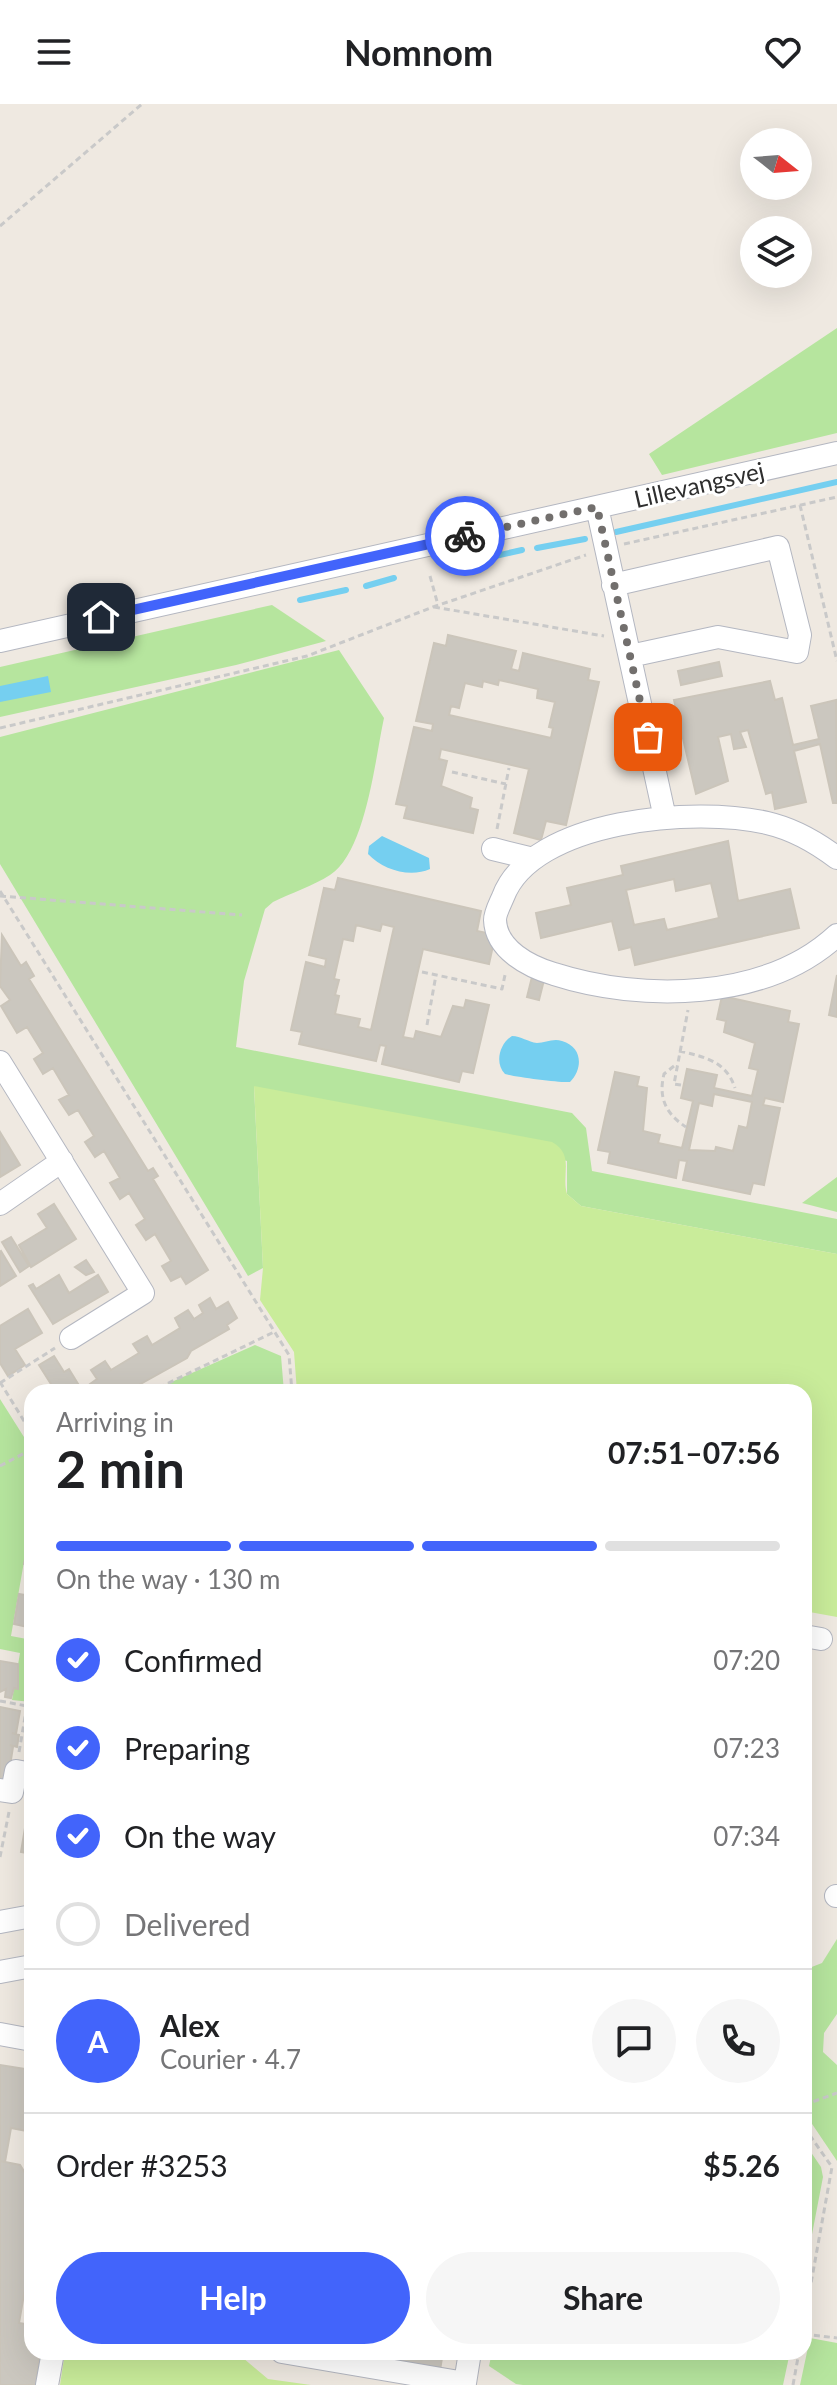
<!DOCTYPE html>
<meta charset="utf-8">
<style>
body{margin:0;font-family:Lato,sans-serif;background:#f6f6f6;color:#202124;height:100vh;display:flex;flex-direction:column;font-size:30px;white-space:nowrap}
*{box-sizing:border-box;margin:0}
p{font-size:26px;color:#757577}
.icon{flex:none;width:44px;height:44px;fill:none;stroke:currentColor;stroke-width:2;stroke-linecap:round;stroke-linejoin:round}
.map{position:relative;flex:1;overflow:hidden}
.drawer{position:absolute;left:24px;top:1280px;width:788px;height:976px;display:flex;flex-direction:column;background:#fff;border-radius:24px;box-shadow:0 8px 32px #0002}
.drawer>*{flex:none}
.needle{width:52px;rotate:107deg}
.fabs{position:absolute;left:740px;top:24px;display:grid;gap:16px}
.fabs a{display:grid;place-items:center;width:72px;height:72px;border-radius:50%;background:#fff;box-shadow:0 8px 32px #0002;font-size:40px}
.pin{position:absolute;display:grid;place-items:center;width:68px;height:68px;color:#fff;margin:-34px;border-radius:16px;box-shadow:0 4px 12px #0006}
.courier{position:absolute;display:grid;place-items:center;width:80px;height:80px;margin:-40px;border:6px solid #4264fb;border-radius:50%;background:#fff;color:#222;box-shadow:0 2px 10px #0007}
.head em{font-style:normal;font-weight:700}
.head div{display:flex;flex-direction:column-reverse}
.head{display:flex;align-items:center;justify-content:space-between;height:136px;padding:0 32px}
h1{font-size:52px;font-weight:700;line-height:60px}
.bar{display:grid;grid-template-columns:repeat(4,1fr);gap:12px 8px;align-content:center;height:96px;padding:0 32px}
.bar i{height:10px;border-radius:6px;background:#e0e0e0}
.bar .active{background:#4264fb}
.bar p{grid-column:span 4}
.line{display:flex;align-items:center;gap:20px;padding:0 32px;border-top:2px solid #e0e0e0}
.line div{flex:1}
.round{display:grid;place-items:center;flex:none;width:84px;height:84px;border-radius:42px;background:#f6f6f6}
ol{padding:0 32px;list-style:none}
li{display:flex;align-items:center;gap:24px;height:88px}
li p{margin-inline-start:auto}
li .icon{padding:8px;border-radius:50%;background:#4264fb;color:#fff;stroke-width:4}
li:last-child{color:#757577}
li i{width:44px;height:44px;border:4px solid #e0e0e0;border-radius:50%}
.cta{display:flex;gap:16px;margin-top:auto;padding:16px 32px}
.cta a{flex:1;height:92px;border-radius:48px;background:#4264fb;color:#fff;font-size:32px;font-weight:700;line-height:92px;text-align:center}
.cta a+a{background:#f6f6f6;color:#202124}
header{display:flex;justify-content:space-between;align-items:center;height:104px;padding:0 32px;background:#fff;font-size:36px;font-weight:700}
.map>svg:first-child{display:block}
.green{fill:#b6e59e}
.pitch{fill:#c9ec9a}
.water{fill:#75cff0}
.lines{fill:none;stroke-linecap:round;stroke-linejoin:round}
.stream{stroke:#75cff0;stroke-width:6}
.building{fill:#cbc7bf;stroke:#cbc5ba;stroke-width:2;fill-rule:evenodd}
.minor-casing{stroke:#b4b7c1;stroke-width:24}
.path{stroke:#c9c9c9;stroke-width:3;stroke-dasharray:6 4;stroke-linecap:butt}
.minor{stroke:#fff;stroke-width:22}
.done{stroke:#726f6d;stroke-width:8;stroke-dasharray:0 14.4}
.route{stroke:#4264fb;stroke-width:10}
.labels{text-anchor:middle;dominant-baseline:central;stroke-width:6;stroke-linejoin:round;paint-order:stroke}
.street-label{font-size:24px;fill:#2e2e2e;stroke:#fff}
</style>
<header><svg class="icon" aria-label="menu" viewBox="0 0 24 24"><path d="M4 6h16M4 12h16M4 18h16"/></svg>Nomnom<svg class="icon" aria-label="heart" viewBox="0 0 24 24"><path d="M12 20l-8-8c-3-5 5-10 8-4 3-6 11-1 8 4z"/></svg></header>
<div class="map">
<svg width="837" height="2281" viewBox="0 0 837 2281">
<rect width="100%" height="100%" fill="#efe9e1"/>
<!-- green -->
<path class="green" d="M 837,224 L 837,329 L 662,371 L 649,350 Z
M 272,501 L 326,537 L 236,561 L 0,613 L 0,563 Z
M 339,546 L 384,614 C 375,655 366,748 330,771 C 313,782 291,789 273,798 L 265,805 L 244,877 L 236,943 L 572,1009 L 586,1024 L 592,1067 L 837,1115 L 837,1150 L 581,1102 L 567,1090 L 567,1057 L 254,983 L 263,1164 L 248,1172 L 0,760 L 0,633 Z
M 837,1073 L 837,1108 L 802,1099 Z
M 255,1241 L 281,1252 L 284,1288 L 149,1288 Z
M 0,1295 L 29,1341 L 32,1340 L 32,1412 L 11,1532 L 32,1536 L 32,1605 L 31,1598 L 12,1596 L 20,1549 L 0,1545 Z
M 837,1835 L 837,1910 L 824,1929 L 823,1948 L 837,1961 L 837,2057 L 804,2008 L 804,1866 L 822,1859 Z
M 804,2038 L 821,2063 L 823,2073 L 804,2172 Z
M 810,2234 L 837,2239 L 837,2281 L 800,2281 Z
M 492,2248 L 790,2248 L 783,2281 L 523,2281 L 516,2280 L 489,2262 Z"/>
<!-- pitch -->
<path class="pitch" d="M 254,982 L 552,1038 C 575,1051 561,1070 567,1090 L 581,1102 L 837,1150 L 837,1513 L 804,1507 L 804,1288 L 297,1288 L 294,1248 L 260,1196 L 263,1164 Z
M 65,2248 L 236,2248 L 268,2275 L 311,2281 L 60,2281 Z"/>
<!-- water -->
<path class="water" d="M 48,572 L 51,588 L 0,598 L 0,582 Z
M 382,732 L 429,754 L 430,765 C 410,774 383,766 368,750 L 369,742 Z
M 512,932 C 521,932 528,938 537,939 C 545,939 553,934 562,937 C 583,943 583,965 570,978 C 561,979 515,973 505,970 C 494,959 500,939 512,932 Z"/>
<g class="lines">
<!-- stream -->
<path class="stream" d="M 616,428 L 837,378
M 537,444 L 585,435
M 451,462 L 522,446
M 366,482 L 394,474
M 300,496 L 346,486"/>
</g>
<!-- building -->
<path class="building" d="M 448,531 L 516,547 L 511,565 L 519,567 L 523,549 L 590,565 L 588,576 L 599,578 L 566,721 L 546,717 L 541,736 L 514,729 L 529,665 L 441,645 L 439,655 L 447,657 L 441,682 L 472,694 L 470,704 L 478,706 L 473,729 L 404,714 L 407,702 L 396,700 L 414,623 L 432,627 L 433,620 L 416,617 L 434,539 L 446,542 ZM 499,576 L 538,585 L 537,594 L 555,598 L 549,623 L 553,624 L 551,634 L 449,611 L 451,602 L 459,604 L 465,579 L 482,583 L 483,577 L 498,581 Z
M 719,558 L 722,572 L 681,581 L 678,567 Z
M 770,577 L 775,596 L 782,594 L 793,641 L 819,635 L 811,602 L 836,596 L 837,699 L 833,699 L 820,640 L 794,647 L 806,698 L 775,705 L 772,688 L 766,690 L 748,626 L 740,628 L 746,643 L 734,645 L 731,630 L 718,633 L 728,677 L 696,690 L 674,596 Z
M 728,737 L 738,797 L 790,785 L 799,824 L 635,861 L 631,843 L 619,846 L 612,817 L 541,834 L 536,809 L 571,801 L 567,784 L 623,771 L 621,762 ZM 674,775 L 676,787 L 711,779 L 719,814 L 667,826 L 664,815 L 634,821 L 626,786 Z
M 338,774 L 481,807 L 477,827 L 492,830 L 494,837 L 489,860 L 423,845 L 403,933 L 414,935 L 416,927 L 441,933 L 453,902 L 464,904 L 466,896 L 489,901 L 473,969 L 462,967 L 459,978 L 382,960 L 386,942 L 380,941 L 376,957 L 299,940 L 302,928 L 291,926 L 306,858 L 325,863 L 326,855 L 309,851 L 324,784 L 335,786 ZM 382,820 L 394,823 L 371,926 L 358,923 L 360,915 L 335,910 L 339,892 L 335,891 L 339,876 L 334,875 L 343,835 L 353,837 L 356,821 L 380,827 Z
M 2,831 L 21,862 L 26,858 L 34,872 L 29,875 L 148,1067 L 153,1064 L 158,1072 L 153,1075 L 208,1166 L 186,1180 L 181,1172 L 171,1177 L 162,1162 L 171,1157 L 155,1130 L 146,1136 L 136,1121 L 145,1115 L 129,1089 L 120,1095 L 110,1079 L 120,1074 L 104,1047 L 95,1053 L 85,1038 L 94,1032 L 78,1006 L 69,1011 L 59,996 L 69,991 L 53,964 L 43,970 L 34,955 L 43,949 L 27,923 L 17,929 L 1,902 L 10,896 L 0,882 Z
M 837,871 L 837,913 L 829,911 Z
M 532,873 L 544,876 L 539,896 L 527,893 Z
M 722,892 L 790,907 L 788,918 L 799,920 L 783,998 L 765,994 L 763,1001 L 780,1004 L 764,1081 L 753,1079 L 750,1090 L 683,1076 L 687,1057 L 679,1056 L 676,1074 L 608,1059 L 610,1048 L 598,1046 L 615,968 L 639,973 L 637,982 L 647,984 L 643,1027 L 660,1031 L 658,1039 L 682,1044 L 693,997 L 681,994 L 687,965 L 717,971 L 714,984 L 752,992 L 758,966 L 749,964 L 755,939 L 724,928 L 726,917 L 717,915 ZM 714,990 L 752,998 L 747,1024 L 739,1022 L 733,1047 L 716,1043 L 715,1047 L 689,1046 L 699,999 L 712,1002 Z
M 0,1028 L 20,1061 L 0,1073 Z
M 54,1100 L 76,1135 L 31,1163 L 19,1141 L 47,1124 L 38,1110 Z
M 11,1133 L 29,1162 L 20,1168 L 2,1138 Z
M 1,1147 L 16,1172 L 0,1182 L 0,1148 Z
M 86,1156 L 94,1168 L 86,1171 L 75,1163 Z
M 59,1171 L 69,1189 L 98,1171 L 108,1188 L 53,1220 L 29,1182 L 33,1180 L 36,1185 Z
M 210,1194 L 216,1205 L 228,1198 L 237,1214 L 227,1221 L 229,1225 L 191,1247 L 187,1254 L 126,1288 L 95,1288 L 90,1280 L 97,1275 L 91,1266 L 105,1257 L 111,1266 L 139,1249 L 133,1240 L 147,1232 L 152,1241 L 180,1224 L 175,1214 L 188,1206 L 194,1215 L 203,1209 L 199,1201 Z
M 28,1205 L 42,1229 L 15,1245 L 25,1261 L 8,1272 L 0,1259 L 0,1222 Z
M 54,1252 L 64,1268 L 69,1265 L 83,1288 L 56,1288 L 39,1261 Z
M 28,1441 L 32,1442 L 32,1461 L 24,1460 Z
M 19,1490 L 32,1492 L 32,1524 L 14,1520 Z
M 0,1557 L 18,1560 L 18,1585 L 14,1584 L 11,1594 L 5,1593 L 6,1585 L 0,1588 Z
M 0,1603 L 20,1607 L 16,1630 L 12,1629 L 19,1631 L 17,1643 L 10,1641 L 13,1643 L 9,1668 L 13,1669 L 0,1679 Z
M 30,1624 L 32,1625 L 32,1656 L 25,1655 Z
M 28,1706 L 32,1707 L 32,1750 L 21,1748 Z
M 0,1961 L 32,1966 L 32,2028 L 11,2024 L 5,2058 L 0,2057 Z
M 0,2057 L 20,2061 L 32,2080 L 32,2144 L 19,2219 L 32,2221 L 32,2248 L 40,2248 L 37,2273 L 46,2281 L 0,2281 Z
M 378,2248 L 443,2248 L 440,2266 L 377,2254 Z"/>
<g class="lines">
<!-- minor casing -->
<g class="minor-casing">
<path id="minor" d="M 597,403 L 665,714
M 613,481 L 778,443 L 800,531 L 797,548 L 718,533 L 630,552
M 0,537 L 837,349
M 493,745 L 533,755
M 837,754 C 816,738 793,725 767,719 C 697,702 532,715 503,793 C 500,800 495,809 495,816 C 496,846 530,863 554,870 C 641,898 766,897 837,831
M 0,958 L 143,1189 L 71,1234
M 0,1100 L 62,1057
M 804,1532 L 821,1535
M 0,1686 L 12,1688 L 16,1667 L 32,1670
M 836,1792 L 837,1792
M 0,1818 L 32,1812
M 0,1868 L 32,1862
M 0,1930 L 32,1936
M 282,2248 L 465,2279 L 470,2248
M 47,2281 L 53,2248"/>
</g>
<!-- path -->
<path class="path" d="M 0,122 L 142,0
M 800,401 L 837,557
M 624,440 L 837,393
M 430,472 L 438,501
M 434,503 L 604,532
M 0,624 L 307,552 L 433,503 L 586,451
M 452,668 L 506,680
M 497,725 L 509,664
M 0,787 L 289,1251 L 292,1288
M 0,792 L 242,811
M 422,868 L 502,885 L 505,871
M 427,921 L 436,871
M 679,947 C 705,953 726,957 735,984
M 674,962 L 664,970 C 658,994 666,1010 686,1023
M 681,981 L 674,980 L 688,906
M 0,1278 L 32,1330
M 0,1279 L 55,1244
M 150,1288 L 274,1228
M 0,1362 L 32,1345
M 0,1597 L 27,1602
M 19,1648 L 27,1602 L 32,1600
M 0,1753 L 9,1708
M 804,2001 L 837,1989
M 804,2023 L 832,2063 L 804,2218
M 804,2230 L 837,2234
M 793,2281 L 799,2248"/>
<!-- minor -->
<use href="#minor" class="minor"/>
</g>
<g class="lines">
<!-- done -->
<path class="done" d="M 465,432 L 597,403 L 648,633"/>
<!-- route -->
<path class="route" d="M 101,513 L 465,432"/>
</g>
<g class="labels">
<!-- street labels -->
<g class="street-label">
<text transform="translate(699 380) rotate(-13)">Lillevangsvej</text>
</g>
</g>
</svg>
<div class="fabs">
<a><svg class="needle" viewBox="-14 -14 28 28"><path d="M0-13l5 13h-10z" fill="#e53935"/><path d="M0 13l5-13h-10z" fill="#757577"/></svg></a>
<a><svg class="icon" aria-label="layers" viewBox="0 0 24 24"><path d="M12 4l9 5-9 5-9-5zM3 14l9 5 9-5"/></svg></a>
</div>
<div class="pin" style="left:648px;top:633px;background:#ea580c"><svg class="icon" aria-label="bag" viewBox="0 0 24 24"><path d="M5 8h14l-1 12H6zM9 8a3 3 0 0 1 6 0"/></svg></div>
<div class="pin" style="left:101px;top:513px;background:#1f2937"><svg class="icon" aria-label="home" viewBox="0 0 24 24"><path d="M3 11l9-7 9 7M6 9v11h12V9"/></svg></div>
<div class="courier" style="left:465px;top:432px"><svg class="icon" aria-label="bike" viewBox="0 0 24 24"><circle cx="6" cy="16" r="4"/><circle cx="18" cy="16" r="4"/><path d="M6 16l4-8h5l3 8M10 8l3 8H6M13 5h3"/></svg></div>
<section class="drawer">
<div class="head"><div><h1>2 min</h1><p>Arriving in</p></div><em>07:51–07:56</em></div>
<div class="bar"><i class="active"></i><i class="active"></i><i class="active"></i><i></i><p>On the way · 130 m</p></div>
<ol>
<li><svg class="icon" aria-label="check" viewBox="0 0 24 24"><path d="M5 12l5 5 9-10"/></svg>Confirmed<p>07:20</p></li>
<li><svg class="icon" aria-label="check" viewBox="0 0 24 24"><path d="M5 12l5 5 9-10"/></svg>Preparing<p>07:23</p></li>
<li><svg class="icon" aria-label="check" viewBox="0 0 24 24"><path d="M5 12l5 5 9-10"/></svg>On the way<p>07:34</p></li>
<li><i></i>Delivered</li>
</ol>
<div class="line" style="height:144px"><b class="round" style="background:#4264fb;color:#fff">A</b><div><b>Alex</b><p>Courier · 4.7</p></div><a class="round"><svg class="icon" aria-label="chat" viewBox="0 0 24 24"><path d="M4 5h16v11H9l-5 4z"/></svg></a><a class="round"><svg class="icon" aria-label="phone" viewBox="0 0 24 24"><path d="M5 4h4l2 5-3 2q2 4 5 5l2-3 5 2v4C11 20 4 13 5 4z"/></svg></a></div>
<div class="line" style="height:104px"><div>Order #3253</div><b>$5.26</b></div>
<div class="cta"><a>Help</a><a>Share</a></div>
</section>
</div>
